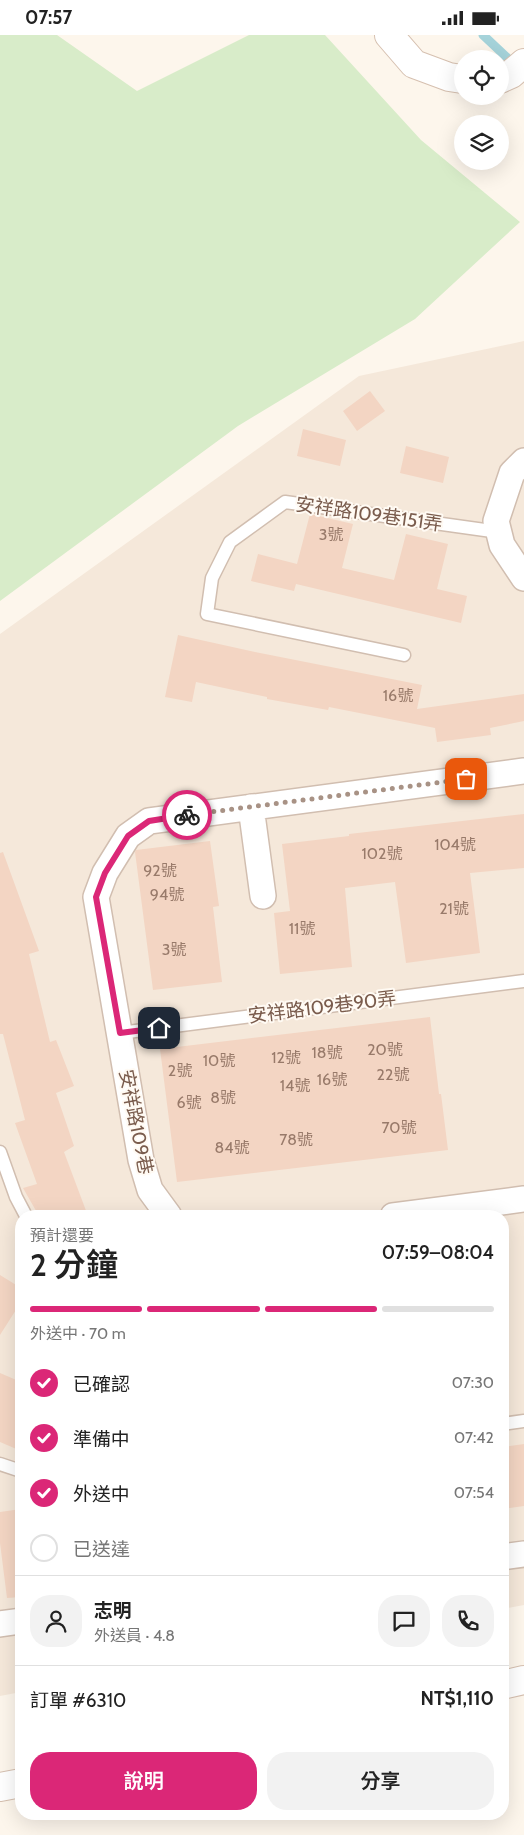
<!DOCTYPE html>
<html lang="zh-TW">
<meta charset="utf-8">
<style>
body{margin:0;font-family:Cabin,"Noto Sans TC",sans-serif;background:#f2f2f2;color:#222;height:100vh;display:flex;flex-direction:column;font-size:19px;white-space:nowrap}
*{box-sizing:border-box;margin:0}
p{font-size:16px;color:#767676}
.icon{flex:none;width:28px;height:28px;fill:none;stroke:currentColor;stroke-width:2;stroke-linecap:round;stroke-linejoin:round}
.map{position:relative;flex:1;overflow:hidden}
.panel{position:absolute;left:15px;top:1175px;width:494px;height:610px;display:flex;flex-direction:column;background:#fff;border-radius:20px;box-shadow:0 5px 20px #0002}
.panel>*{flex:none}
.controls{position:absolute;left:454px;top:15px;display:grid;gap:10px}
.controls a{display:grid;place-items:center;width:55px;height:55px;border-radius:50%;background:#fff;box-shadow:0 5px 20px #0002;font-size:25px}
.pin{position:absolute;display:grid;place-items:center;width:42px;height:42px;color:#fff;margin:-21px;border-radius:10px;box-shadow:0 2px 8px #0006}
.courier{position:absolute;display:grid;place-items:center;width:50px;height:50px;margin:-25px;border:4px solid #db2777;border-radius:50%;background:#fff;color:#222;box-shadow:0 1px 6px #0007}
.head em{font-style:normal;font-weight:600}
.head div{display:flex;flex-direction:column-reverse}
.head{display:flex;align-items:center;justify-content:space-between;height:85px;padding:0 15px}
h1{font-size:32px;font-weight:600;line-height:38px}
.bar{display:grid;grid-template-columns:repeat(4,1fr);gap:8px 5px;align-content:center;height:60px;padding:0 15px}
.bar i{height:6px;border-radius:4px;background:#e0e0e0}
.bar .current{background:#db2777}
.bar p{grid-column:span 4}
.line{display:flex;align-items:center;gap:12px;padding:0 15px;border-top:1px solid #e0e0e0}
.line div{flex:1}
.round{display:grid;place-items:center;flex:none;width:52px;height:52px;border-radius:20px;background:#f2f2f2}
ol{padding:0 15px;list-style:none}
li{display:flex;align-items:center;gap:15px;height:55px}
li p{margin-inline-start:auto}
li .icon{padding:5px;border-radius:50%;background:#db2777;color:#fff;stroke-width:4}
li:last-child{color:#767676}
li i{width:28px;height:28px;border:2px solid #e0e0e0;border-radius:50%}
.button{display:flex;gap:10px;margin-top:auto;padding:10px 15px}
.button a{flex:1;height:58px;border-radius:20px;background:#db2777;color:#fff;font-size:20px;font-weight:600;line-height:58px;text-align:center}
.button a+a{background:#f2f2f2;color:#222}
.status{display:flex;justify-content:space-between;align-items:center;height:35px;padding:0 25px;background:#fff;direction:ltr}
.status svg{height:14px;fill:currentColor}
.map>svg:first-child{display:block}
.residential{fill:#f5e8da}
.green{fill:#d8ecc9}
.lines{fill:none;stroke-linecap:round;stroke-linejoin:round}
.stream{stroke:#a5d3da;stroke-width:9}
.building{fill:#f3d5c3}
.lane-casing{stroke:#d1beb0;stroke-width:15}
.street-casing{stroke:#d1beb0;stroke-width:28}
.secondary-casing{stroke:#d6c0b0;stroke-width:30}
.lane{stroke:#fff;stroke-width:12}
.street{stroke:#fff;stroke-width:25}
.secondary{stroke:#fff;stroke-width:28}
.done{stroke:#a89285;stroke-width:5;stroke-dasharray:0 9}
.route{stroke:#db2777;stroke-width:6}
.labels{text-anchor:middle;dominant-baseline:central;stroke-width:4;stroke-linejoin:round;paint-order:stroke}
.number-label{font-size:16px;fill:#987a6a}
.street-label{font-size:19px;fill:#7a5c4d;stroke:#fffaf3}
</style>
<div class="status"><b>07:57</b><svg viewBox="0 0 49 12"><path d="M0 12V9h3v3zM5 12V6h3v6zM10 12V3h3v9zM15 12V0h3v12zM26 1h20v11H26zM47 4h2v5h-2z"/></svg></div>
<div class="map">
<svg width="524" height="1800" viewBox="0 0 524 1800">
<rect width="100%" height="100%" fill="#fdf6ec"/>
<!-- residential -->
<path class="residential" d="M 524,306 L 524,1570 L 503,1574 L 502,1181 L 21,1181 L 21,1657 L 0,1661 L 0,599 L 359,341 Z"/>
<!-- green -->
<path class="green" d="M 0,0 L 57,0 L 137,56 L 249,0 L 325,0 L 421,105 L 520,187 L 415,284 L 238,391 L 0,566 Z"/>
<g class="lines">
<!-- stream -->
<path class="stream" d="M 483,0 L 516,31"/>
</g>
<!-- building -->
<path class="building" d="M 370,356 L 385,376 L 357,396 L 343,376 Z
M 303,394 L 346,405 L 340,431 L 297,421 Z
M 406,411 L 449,422 L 443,448 L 400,438 Z
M 310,479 L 353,489 L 342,533 L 394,545 L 406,499 L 448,509 L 437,554 L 467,561 L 461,588 L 296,549 L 294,556 L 251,546 L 258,519 L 297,529 Z
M 178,600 L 255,617 L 422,650 L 417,674 L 524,659 L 524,686 L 490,693 L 491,700 L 437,707 L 435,693 L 329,672 L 328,675 L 267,664 L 267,662 L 196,647 L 192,667 L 165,662 Z
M 524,779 L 524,833 L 470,838 L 480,918 L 406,928 L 395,847 L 345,853 L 352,932 L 280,939 L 274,878 L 290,876 L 282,809 L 349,801 L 349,799 Z
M 210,806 L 219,871 L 213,872 L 222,947 L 153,955 L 135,817 L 136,815 Z
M 3,817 L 39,916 L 29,919 L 50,1007 L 56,1005 L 74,1051 L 56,1058 L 74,1111 L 64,1117 L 88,1181 L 39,1181 L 23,1153 L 37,1149 L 15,1088 L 25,1085 L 3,999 L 0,999 L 0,818 Z
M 430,982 L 439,1059 L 441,1059 L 448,1115 L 177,1147 L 160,1014 Z
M 0,1240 L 21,1253 L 21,1267 L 0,1300 Z
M 0,1338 L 21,1347 L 21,1416 L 0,1407 Z
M 524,1409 L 524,1471 L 502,1474 L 502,1412 Z
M 21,1474 L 21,1562 L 7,1563 L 0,1508 L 0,1477 Z"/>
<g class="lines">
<!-- lane casing -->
<g class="lane-casing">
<path id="lane" d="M 404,620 L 207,579 L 212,543 L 230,507 L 285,467 L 499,497
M 120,998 L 524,946
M 0,1117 L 16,1162 L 26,1181
M 502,1389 L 524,1386
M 0,1429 L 21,1436"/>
</g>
<!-- street casing -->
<g class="street-casing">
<path id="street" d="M 524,426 L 512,438 L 496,486 L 502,510 L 524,543
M 251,772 L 263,861
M 169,1181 L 150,1155 L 141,1125 L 96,862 L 105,838 L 128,801 L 149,786 L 524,736
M 393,1181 L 524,1164
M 502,1522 L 524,1519
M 0,1589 L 21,1586"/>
</g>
<!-- secondary casing -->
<g class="secondary-casing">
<path id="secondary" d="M 389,0 L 414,29 L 449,42 L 462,44
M 500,44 L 511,39 L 524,28
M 502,1650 L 524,1645
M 0,1752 L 21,1748"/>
</g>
<!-- lane -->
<use href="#lane" class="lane"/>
<!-- street -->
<use href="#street" class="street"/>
<!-- secondary -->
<use href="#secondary" class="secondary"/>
</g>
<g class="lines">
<!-- done -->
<path class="done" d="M 187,780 L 466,744"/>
<!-- route -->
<path class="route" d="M 159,993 L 120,998 L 96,862 L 105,838 L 128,801 L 149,786 L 187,780"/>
</g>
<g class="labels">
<!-- number labels -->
<g class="number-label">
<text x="331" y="499">3號</text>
<text x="398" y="660">16號</text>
<text x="455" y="809">104號</text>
<text x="382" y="818">102號</text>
<text x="160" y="835">92號</text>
<text x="167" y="859">94號</text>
<text x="454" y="873">21號</text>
<text x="302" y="893">11號</text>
<text x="174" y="914">3號</text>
<text x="385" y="1014">20號</text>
<text x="327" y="1017">18號</text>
<text x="286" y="1022">12號</text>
<text x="219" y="1025">10號</text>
<text x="180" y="1035">2號</text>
<text x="393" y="1039">22號</text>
<text x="332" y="1044">16號</text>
<text x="295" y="1050">14號</text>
<text x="223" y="1062">8號</text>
<text x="189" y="1067">6號</text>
<text x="399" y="1092">70號</text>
<text x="296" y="1104">78號</text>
<text x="232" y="1112">84號</text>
</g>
<!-- street labels -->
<g class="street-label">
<text transform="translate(369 479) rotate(8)">安祥路109巷151弄</text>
<text transform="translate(322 972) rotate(-7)">安祥路109巷90弄</text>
<text transform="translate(136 1087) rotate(79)">安祥路109巷</text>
</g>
</g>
</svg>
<div class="controls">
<a><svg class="icon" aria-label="locate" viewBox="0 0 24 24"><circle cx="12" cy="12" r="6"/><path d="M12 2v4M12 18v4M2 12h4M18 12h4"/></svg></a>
<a><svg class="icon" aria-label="layers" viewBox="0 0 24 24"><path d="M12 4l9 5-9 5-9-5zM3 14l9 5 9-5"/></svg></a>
</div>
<div class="pin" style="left:466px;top:744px;background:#ea580c"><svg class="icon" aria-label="bag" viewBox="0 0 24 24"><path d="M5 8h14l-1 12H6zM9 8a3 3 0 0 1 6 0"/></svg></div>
<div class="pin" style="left:159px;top:993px;background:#1f2937"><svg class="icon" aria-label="home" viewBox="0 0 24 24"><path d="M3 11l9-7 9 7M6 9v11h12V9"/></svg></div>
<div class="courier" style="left:187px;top:780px"><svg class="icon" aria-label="bike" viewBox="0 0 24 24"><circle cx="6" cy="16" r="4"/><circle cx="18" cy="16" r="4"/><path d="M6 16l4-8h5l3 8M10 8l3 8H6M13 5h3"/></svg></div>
<section class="panel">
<div class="head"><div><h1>2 分鐘</h1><p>預計還要</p></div><em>07:59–08:04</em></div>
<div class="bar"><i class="current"></i><i class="current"></i><i class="current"></i><i></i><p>外送中 · 70 m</p></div>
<ol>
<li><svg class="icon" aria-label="check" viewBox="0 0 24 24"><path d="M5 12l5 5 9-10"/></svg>已確認<p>07:30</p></li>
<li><svg class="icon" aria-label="check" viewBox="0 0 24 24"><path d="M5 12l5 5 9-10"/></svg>準備中<p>07:42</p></li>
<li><svg class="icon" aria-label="check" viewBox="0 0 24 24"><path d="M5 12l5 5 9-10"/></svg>外送中<p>07:54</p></li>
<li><i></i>已送達</li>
</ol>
<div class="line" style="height:90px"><a class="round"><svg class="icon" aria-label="person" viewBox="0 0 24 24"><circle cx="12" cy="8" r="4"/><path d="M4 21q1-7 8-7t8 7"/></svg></a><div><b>志明</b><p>外送員 · 4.8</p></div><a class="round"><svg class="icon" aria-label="chat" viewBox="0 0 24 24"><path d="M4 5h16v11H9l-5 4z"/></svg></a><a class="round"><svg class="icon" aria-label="phone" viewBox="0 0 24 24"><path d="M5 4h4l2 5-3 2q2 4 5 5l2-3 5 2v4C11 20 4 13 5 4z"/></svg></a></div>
<div class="line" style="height:65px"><div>訂單 #6310</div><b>NT$1,110</b></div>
<div class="button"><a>說明</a><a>分享</a></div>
</section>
</div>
